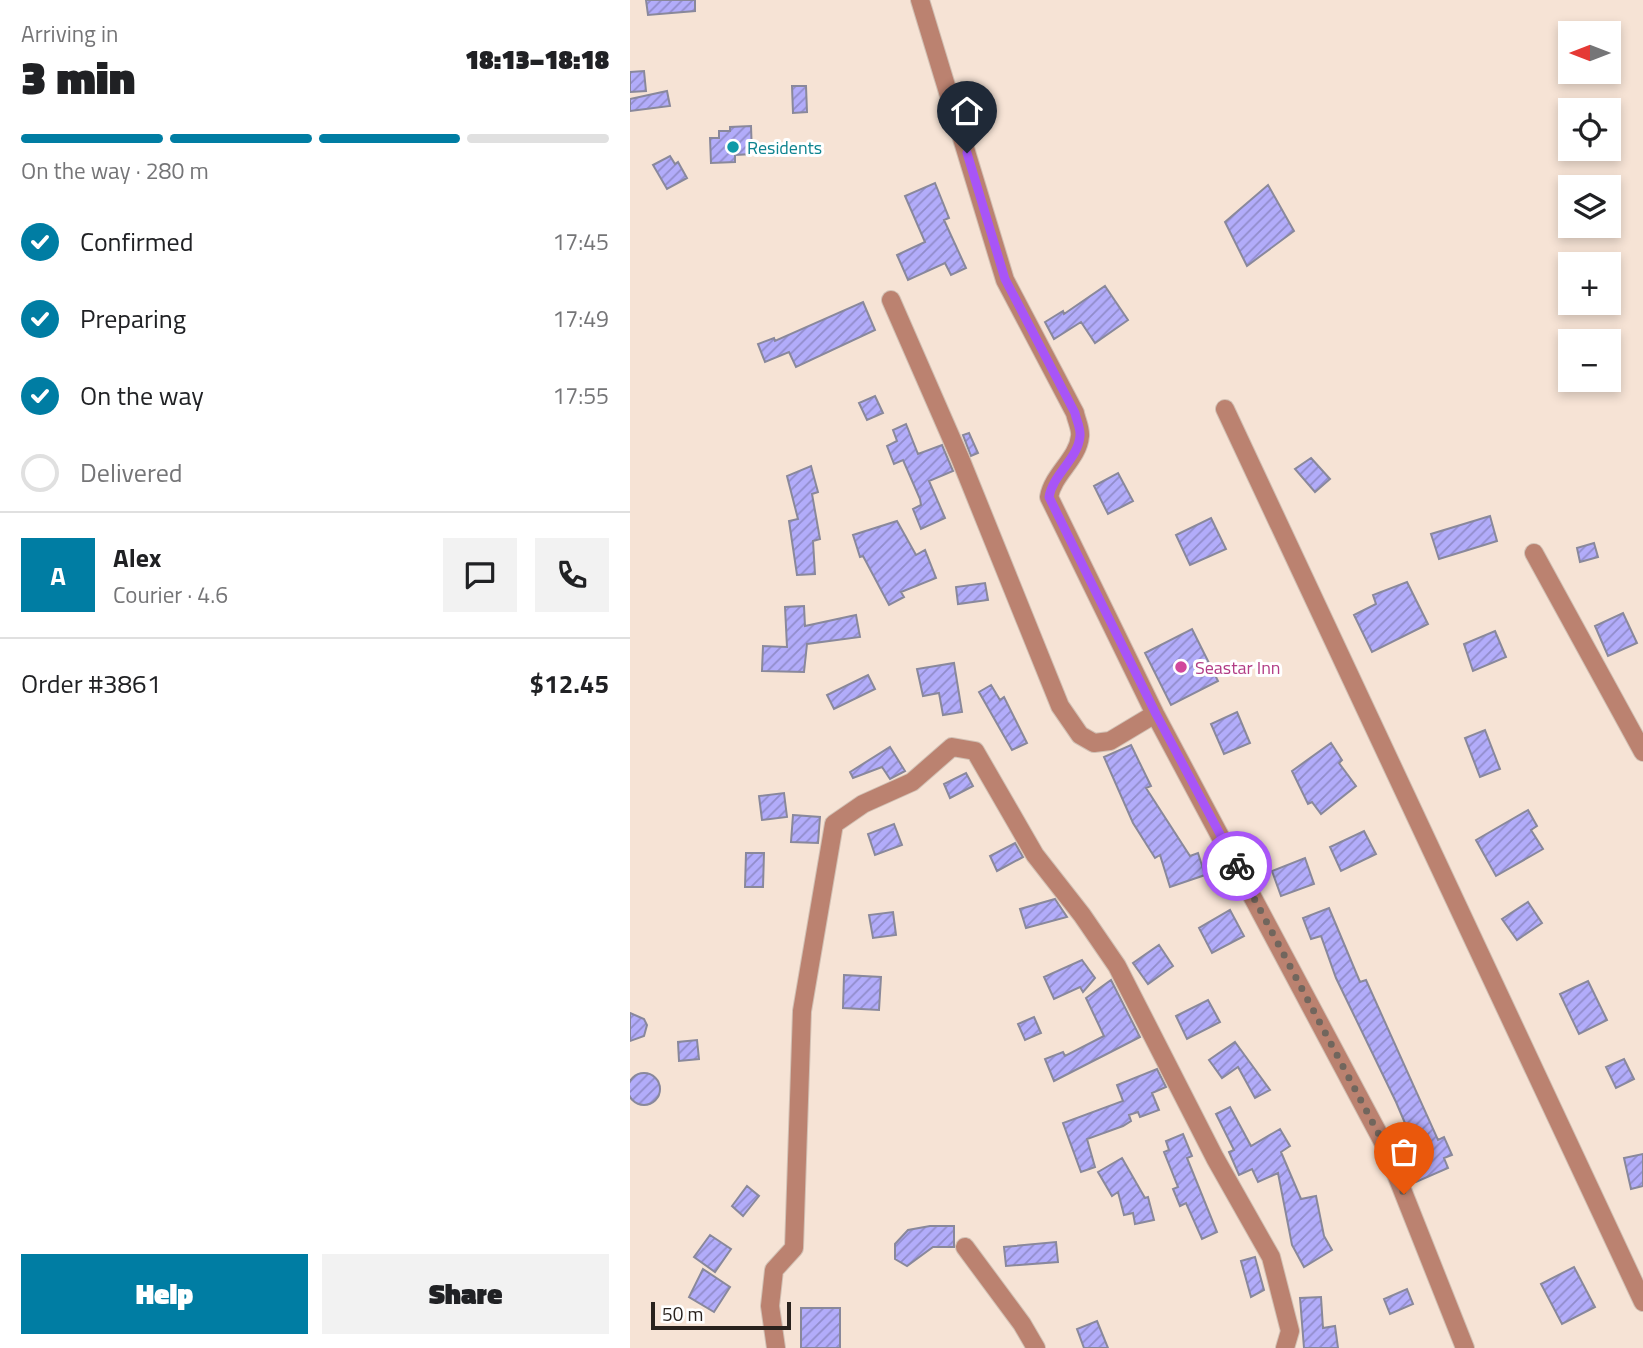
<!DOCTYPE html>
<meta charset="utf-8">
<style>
body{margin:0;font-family:"Titillium Web",sans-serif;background:#f2f2f2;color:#202124;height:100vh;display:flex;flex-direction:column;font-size:26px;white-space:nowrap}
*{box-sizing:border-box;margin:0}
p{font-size:23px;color:#757577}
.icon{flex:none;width:38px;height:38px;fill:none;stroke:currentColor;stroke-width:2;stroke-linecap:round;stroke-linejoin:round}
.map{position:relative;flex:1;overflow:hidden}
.details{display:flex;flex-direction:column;background:#fff;width:630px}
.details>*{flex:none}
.needle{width:46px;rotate:270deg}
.controls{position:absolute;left:928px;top:21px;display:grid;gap:14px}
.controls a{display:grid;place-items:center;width:63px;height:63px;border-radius:0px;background:#fff;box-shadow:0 4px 10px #0003;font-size:35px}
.scale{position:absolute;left:21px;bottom:18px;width:140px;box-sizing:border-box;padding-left:7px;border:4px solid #29221d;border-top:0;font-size:19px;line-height:24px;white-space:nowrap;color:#29221d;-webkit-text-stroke:5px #fff;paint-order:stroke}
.pin{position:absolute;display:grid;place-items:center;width:60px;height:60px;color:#fff;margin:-72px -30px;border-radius:50% 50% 50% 0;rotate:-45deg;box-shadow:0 0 7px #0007}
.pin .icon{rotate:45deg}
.courier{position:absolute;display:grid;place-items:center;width:70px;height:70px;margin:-35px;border:5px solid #a855f7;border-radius:50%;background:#fff;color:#222;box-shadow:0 2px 9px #0007}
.summary em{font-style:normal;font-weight:800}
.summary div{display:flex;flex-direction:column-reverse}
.summary{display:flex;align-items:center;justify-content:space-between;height:119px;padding:0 21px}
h1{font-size:46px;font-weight:800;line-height:52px}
.bar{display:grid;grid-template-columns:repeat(4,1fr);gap:10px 7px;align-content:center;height:84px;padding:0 21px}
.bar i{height:9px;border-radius:5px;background:#e0e0e0}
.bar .active{background:#007da3}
.bar p{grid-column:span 4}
.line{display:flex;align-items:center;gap:18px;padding:0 21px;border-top:2px solid #e0e0e0}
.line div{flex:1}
.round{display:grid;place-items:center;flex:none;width:74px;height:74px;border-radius:0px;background:#f2f2f2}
ol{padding:0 21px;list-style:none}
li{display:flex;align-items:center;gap:21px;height:77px}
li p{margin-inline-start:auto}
li .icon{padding:7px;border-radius:50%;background:#007da3;color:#fff;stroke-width:4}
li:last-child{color:#757577}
li i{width:38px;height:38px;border:4px solid #e0e0e0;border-radius:50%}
.button{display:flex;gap:14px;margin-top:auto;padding:14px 21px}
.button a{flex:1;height:80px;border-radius:0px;background:#007da3;color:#fff;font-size:28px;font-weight:800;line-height:80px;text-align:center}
.button a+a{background:#f2f2f2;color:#202124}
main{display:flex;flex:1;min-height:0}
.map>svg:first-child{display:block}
.building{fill:url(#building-hatch);stroke:#89889b;stroke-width:2}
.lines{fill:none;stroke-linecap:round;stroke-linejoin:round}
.street-casing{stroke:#d1c0b4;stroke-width:20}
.street{stroke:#bb8270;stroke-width:18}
.done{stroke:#71665d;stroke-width:7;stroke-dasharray:0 12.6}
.route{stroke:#a855f7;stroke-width:9}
.culture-dot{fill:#0f9aa8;stroke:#fff;stroke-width:2.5}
.hotel-dot{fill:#d1479c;stroke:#fff;stroke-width:2.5}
.labels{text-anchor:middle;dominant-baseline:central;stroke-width:6;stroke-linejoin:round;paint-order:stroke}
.culture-label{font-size:18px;fill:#0d838f;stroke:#fff;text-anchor:start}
.hotel-label{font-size:18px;fill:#b23c85;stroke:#fff;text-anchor:start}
</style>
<main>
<section class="details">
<div class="summary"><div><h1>3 min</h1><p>Arriving in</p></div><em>18:13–18:18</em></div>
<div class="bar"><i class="active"></i><i class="active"></i><i class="active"></i><i></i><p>On the way · 280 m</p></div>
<ol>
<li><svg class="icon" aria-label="check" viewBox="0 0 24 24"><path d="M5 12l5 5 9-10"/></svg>Confirmed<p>17:45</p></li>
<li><svg class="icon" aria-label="check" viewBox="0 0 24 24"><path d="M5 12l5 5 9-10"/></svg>Preparing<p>17:49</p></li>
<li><svg class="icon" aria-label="check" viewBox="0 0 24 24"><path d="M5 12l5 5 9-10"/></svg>On the way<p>17:55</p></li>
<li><i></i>Delivered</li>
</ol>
<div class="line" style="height:126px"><b class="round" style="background:#007da3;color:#fff">A</b><div><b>Alex</b><p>Courier · 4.6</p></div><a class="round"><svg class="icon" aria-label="chat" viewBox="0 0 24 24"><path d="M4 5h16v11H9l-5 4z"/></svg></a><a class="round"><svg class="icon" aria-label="phone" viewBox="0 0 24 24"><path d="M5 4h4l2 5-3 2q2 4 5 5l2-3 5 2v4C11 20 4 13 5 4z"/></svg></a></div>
<div class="line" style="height:91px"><div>Order #3861</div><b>$12.45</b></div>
<div class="button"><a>Help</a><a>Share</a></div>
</section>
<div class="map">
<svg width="1013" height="1348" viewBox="0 0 1013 1348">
<defs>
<pattern id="building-hatch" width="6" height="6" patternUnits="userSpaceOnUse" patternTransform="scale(1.75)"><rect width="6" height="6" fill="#b2acfa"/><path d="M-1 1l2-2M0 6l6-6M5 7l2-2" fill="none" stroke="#918cca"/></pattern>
</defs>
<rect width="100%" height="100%" fill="#f6e3d5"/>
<!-- building -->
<path class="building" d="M 16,0 L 65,0 L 65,11 L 18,15 Z
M 14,71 L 16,91 L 0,92 L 0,72 Z
M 162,86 L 176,86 L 177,112 L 163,113 Z
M 37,91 L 40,106 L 0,111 L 0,99 Z
M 121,126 L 122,154 L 105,155 L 105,162 L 81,163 L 80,138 L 89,138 L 89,131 L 100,131 L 100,127 Z
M 40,156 L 45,164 L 48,162 L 57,178 L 37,189 L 23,165 Z
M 305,183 L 319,218 L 314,220 L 336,268 L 321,275 L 315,263 L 278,280 L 267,255 L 295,242 L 275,196 Z
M 638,185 L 664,231 L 617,266 L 595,222 Z
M 475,286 L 498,320 L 465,343 L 451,322 L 424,339 L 415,322 L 433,311 L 434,314 Z
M 233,302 L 245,330 L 166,367 L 159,352 L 135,362 L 128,344 L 144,338 L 145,341 Z
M 245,396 L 253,413 L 237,420 L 229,403 Z
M 276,424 L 288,454 L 312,445 L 323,471 L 299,481 L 315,518 L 291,529 L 283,509 L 291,505 L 290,499 L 273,460 L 264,464 L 257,446 L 267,441 L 263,430 Z
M 339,433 L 348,453 L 341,456 L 333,435 Z
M 681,458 L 700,479 L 685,492 L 665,469 Z
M 181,466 L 188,492 L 182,494 L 190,539 L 183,541 L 185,574 L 167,575 L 159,521 L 168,519 L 157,476 Z
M 488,473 L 503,501 L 478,514 L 464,486 Z
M 860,516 L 867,541 L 809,559 L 801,534 Z
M 581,518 L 596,549 L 560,565 L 546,535 Z
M 267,521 L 286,555 L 295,550 L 306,578 L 271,592 L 274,597 L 259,605 L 233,556 L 230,557 L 223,535 Z
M 964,543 L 968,557 L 950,562 L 947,548 Z
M 777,582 L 798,624 L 742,652 L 724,615 L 746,604 L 743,595 Z
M 355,583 L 358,600 L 328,604 L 326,587 Z
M 174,606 L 175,626 L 226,615 L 230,637 L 177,644 L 174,672 L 132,671 L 133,646 L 157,647 L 155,607 Z
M 993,613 L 1007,643 L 978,656 L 965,626 Z
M 562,629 L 588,681 L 541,705 L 515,653 Z
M 865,631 L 876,657 L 843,671 L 834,644 Z
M 324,663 L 332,712 L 313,715 L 309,693 L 293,696 L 287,669 Z
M 238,675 L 245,689 L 204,709 L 197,695 Z
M 361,685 L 370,700 L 374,697 L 397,743 L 382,750 L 349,692 Z
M 607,712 L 620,743 L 594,754 L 581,724 Z
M 855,730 L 870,769 L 850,777 L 835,738 Z
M 701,743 L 712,760 L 709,763 L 726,786 L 691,814 L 682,802 L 678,804 L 662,771 Z
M 501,745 L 521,786 L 516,788 L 560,856 L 568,853 L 575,875 L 540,887 L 530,855 L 525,858 L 503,823 L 474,757 Z
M 260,747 L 275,771 L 260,779 L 252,767 L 223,778 L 220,772 Z
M 336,773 L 343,786 L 320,798 L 314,784 Z
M 154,793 L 157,817 L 132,820 L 129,796 Z
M 898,810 L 907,826 L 901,830 L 913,849 L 866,876 L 846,840 Z
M 163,815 L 190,817 L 188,843 L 161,842 Z
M 264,824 L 272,845 L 245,855 L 238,834 Z
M 734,831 L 746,854 L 711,871 L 700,847 Z
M 385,843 L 393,857 L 367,871 L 360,856 Z
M 116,853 L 134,853 L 133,887 L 115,887 Z
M 675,858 L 684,884 L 651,896 L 642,871 Z
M 425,899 L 437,917 L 396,928 L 390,909 Z
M 898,902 L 912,923 L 887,940 L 872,919 Z
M 699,908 L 730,982 L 736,980 L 808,1140 L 814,1137 L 822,1155 L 814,1158 L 818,1168 L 786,1182 L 774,1154 L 786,1149 L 766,1102 L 706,978 L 691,936 L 681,939 L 673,918 Z
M 600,910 L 614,936 L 582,953 L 569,928 Z
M 263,912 L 266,935 L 243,938 L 239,915 Z
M 529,945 L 543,966 L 518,984 L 503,963 Z
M 452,960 L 465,978 L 453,992 L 450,987 L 424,999 L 414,977 Z
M 214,975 L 251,977 L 249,1010 L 213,1008 Z
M 481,980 L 510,1037 L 424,1081 L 415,1059 L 433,1052 L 435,1056 L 474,1036 L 456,998 Z
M 958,981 L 977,1020 L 949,1034 L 930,994 Z
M 578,1000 L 590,1022 L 557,1039 L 546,1016 Z
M 0,1013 L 14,1019 L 17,1025 L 14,1036 L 0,1041 Z
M 404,1017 L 411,1033 L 395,1040 L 388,1024 Z
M 67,1040 L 69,1059 L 49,1061 L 48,1042 Z
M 605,1042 L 640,1090 L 625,1098 L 608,1067 L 592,1078 L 579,1060 Z
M 994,1059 L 1004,1079 L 986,1088 L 976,1067 Z
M 527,1069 L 536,1087 L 522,1093 L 529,1110 L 510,1117 L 508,1112 L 499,1115 L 501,1121 L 493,1126 L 457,1139 L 465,1167 L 451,1172 L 433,1123 L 493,1101 L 487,1085 Z
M-2 1089a16 16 0 1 1 32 0a16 16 0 1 1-32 0Z
M 600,1107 L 621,1146 L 650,1129 L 660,1146 L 651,1152 L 671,1199 L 686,1196 L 694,1236 L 702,1250 L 674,1267 L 662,1245 L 648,1173 L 628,1182 L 622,1169 L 609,1175 L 599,1152 L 604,1150 L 586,1114 Z
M 553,1134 L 562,1156 L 557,1158 L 587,1232 L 572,1239 L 556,1203 L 550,1206 L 543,1189 L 548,1187 L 534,1152 L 539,1150 L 536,1141 Z
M 1013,1154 L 1013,1186 L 1001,1189 L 994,1158 Z
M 492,1158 L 515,1198 L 518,1197 L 524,1220 L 505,1224 L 503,1213 L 494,1215 L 488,1192 L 482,1196 L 468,1172 Z
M 117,1186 L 129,1196 L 113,1216 L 102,1206 Z
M 300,1226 L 324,1226 L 324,1247 L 303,1247 L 277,1266 L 265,1259 L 265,1244 L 278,1230 Z
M 80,1235 L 101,1249 L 85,1272 L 64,1257 Z
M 426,1242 L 428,1262 L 376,1266 L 374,1247 Z
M 625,1257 L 634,1290 L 621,1297 L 611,1261 Z
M 944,1267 L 965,1307 L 932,1324 L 911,1284 Z
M 73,1269 L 100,1287 L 84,1312 L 59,1297 Z
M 777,1289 L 783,1304 L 760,1314 L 754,1299 Z
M 691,1297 L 693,1328 L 705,1326 L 708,1348 L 674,1348 L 670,1298 Z
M 171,1308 L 210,1308 L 210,1348 L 171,1348 Z
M 467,1321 L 478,1348 L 454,1348 L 447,1329 Z"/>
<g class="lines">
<!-- street casing -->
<g class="street-casing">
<path id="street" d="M 290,0 L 375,280 L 445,413 C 446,419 451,429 450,436 C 448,459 423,474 419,497 L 525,714 L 754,1144 L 835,1348
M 261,300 L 330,458 L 430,706 L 450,735 L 464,743 L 480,741 L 525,714
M 595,409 L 1013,1302
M 904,553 L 1013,752
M 335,1247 L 392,1324 L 406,1348
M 146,1348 L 140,1306 L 144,1270 L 164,1248 L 172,1011 L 204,824 L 233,804 L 282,782 L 322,747 L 345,751 L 405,855 L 452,915 L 487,966 L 585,1158 L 641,1257 L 660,1331 L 655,1348"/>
</g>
<!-- street -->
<use href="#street" class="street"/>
</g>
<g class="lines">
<!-- done -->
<path class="done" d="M 607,866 L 754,1144 L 774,1194"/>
<!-- route -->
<path class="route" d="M 337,153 L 375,279 L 445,413 C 446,419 451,429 450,436 C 448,459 423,474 419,497 L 526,714 L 607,866"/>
</g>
<!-- markers -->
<circle class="culture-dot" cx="103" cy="147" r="7"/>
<circle class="hotel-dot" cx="551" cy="667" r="7"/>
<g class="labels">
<!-- culture labels -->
<g class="culture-label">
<text x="117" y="147">Residents</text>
</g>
<!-- hotel labels -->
<g class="hotel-label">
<text x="565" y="667">Seastar Inn</text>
</g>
</g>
</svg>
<div class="controls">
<a><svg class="needle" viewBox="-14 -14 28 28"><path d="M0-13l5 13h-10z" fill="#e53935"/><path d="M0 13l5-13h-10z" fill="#757577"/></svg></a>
<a><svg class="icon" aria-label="locate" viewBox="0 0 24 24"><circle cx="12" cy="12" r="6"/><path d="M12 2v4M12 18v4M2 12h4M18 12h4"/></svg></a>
<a><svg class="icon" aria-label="layers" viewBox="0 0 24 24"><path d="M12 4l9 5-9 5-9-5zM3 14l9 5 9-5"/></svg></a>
<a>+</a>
<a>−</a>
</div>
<div class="scale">50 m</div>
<div class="pin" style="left:774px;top:1194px;background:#ea580c"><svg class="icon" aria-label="bag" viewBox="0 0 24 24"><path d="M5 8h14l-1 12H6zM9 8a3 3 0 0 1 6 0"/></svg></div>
<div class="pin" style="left:337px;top:153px;background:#1f2937"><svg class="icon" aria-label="home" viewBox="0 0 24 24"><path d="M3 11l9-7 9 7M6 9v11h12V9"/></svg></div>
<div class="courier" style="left:607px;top:866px"><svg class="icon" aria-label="bike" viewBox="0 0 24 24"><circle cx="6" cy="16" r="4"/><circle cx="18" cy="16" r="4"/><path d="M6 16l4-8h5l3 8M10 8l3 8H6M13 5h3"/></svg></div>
</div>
</main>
